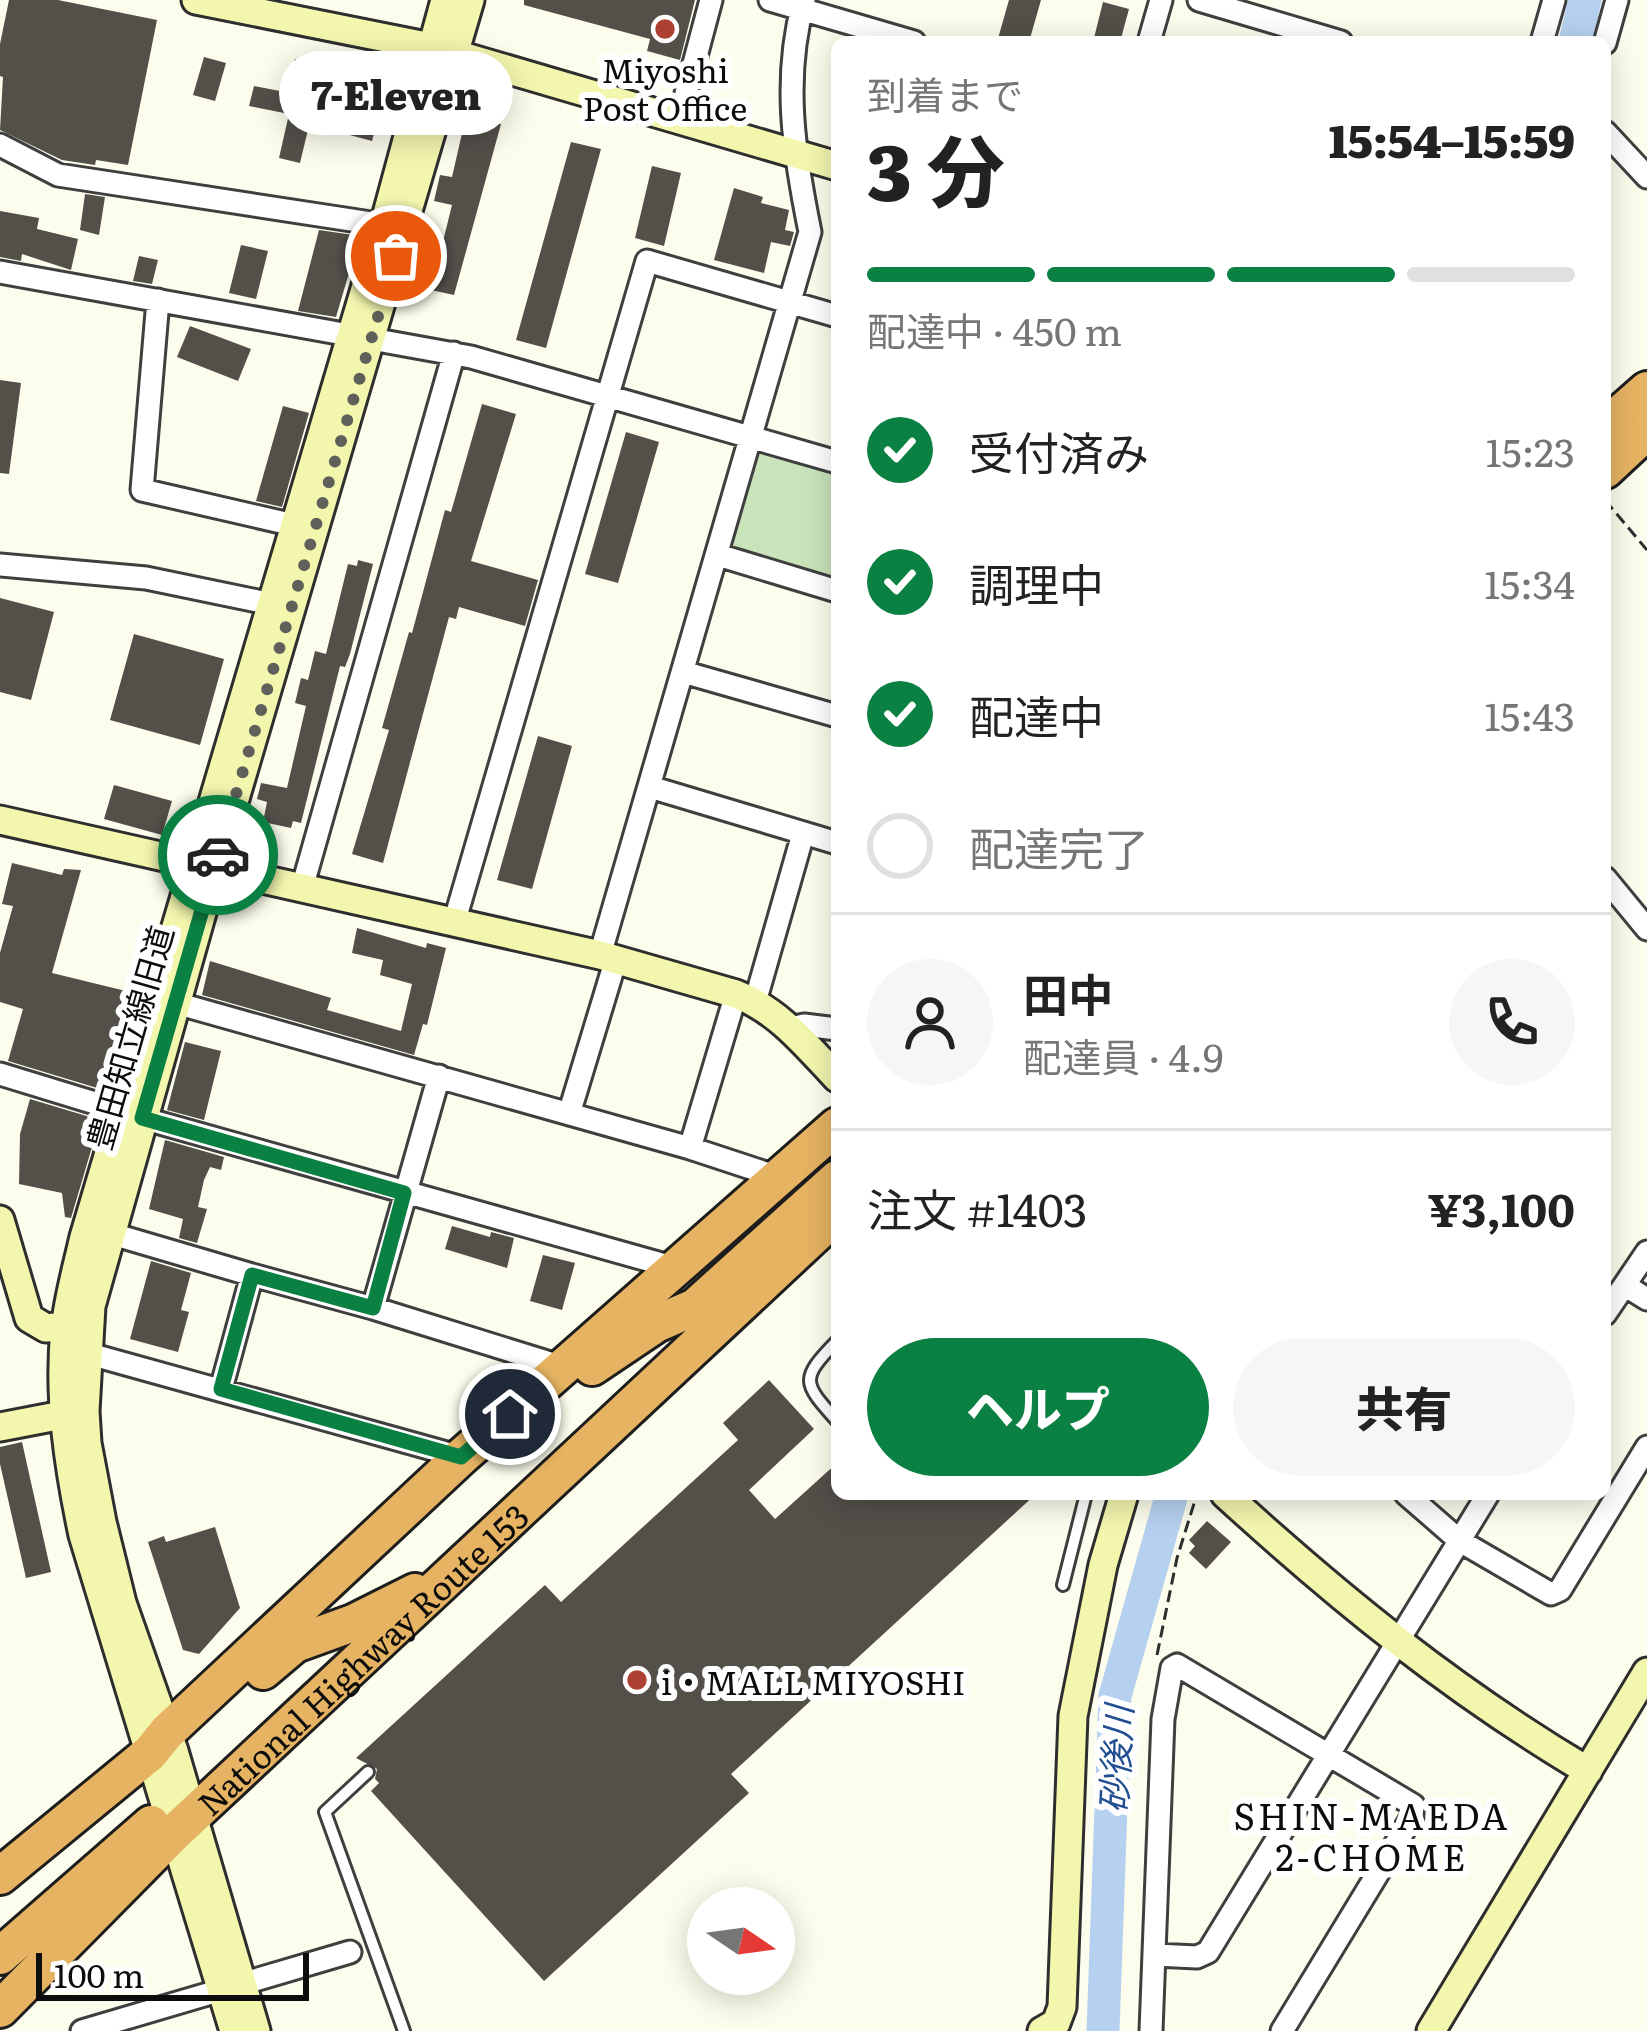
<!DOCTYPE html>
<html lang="ja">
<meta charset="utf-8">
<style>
body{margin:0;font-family:Literata,"Noto Sans JP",serif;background:#f6f6f6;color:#222;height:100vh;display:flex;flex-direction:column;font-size:45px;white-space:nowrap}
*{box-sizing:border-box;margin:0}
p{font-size:39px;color:#767676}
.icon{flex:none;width:66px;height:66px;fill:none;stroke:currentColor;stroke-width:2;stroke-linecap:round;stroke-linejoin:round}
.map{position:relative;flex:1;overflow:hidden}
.sheet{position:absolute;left:831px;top:36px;width:780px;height:1464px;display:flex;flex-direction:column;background:#fff;border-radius:18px;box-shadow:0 6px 30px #0003}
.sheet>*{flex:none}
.needle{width:78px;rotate:103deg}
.tools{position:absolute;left:687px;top:1887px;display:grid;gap:24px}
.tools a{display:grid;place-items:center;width:108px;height:108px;border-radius:50%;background:#fff;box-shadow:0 6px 30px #0003;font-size:60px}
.scale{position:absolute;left:36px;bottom:30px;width:273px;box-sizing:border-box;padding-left:12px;border:6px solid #0c0c0c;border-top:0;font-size:33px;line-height:42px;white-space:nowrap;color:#0c0c0c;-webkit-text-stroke:9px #fff;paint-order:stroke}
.pin{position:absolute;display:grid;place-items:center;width:102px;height:102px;color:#fff;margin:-51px;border:6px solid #fff;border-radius:50%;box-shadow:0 3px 12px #0007}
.courier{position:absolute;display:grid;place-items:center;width:120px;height:120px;margin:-60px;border:9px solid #0b8043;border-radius:50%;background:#fff;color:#222;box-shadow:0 3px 15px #0007}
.bubble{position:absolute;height:84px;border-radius:42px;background:#fff;box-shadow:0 6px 30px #0003;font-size:39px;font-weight:800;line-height:84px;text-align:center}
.overview em{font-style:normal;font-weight:800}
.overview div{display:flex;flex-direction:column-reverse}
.overview{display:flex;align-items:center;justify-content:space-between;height:204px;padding:0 36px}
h1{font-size:78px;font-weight:800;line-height:90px}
.bar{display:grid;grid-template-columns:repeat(4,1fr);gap:18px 12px;align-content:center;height:144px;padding:0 36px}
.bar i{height:15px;border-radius:9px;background:#e0e0e0}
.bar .active{background:#0b8043}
.bar p{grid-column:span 4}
.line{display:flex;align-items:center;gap:30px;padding:0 36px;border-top:3px solid #e0e0e0}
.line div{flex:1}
.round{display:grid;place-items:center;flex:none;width:126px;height:126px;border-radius:63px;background:#f6f6f6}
ol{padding:0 36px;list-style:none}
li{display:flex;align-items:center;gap:36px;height:132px}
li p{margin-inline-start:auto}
li .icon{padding:12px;border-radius:50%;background:#0b8043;color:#fff;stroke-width:4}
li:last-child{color:#767676}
li i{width:66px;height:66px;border:6px solid #e0e0e0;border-radius:50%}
.action{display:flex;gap:24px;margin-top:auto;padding:24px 36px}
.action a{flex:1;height:138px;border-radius:72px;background:#0b8043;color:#fff;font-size:48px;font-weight:800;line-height:138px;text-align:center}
.action a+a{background:#f6f6f6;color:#222}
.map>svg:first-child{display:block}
.green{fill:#c9e4ba}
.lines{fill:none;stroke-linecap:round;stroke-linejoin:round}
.river{stroke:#b6d1f0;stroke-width:33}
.building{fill:#534f49}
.lane-casing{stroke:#3f3f3f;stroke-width:16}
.street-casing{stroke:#3f3f3f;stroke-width:27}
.secondary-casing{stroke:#2e2e2e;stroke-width:33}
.highway-casing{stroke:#1d1d1d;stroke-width:42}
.path{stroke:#2e2e2e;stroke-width:3;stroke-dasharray:12 6;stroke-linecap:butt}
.lane{stroke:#fff;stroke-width:10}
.street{stroke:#fff;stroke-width:21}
.secondary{stroke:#f3f7ae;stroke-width:27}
.highway{stroke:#e6b362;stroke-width:36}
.done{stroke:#60605b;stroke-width:12;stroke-dasharray:0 21.6}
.route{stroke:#0b8043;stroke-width:15}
.poi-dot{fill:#ae4032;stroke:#fff;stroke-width:4.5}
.labels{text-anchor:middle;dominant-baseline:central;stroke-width:12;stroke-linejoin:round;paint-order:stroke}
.poi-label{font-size:33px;fill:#0c0c0c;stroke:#fff}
.street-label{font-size:33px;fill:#0c0c0c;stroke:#fff}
.water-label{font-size:36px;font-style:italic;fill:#224f91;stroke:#fff}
.neighbourhood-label{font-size:36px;letter-spacing:3px;fill:#0c0c0c;stroke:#fff}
</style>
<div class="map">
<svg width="1647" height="2031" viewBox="0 0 1647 2031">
<rect width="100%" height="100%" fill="#fdfded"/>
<!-- green -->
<path class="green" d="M 759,447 L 837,470 L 834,578 L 730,547 Z"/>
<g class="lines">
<!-- river -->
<path class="river" d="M 1575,42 L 1585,0
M 1103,2031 L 1115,1696 L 1172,1494"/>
</g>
<!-- building -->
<path class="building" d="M 9,0 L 58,0 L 157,20 L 128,165 L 96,160 L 95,165 L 62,160 L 0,130 L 3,77 L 0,76 L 0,44 Z
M 524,0 L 695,0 L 680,60 L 647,51 L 650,39 L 524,5 Z
M 1009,0 L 1041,0 L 1029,42 L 997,42 Z
M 1103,2 L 1129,9 L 1120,42 L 1093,42 Z
M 204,57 L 226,63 L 215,101 L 193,95 Z
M 295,59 L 317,66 L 314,78 L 358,89 L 364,66 L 390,73 L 372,141 L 346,134 L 349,122 L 312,113 L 300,163 L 279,158 L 289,114 L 249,106 L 254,86 L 285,92 Z
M 466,116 L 501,124 L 454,295 L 431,290 L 452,205 L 434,201 L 440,175 L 452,177 Z
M 571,142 L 601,149 L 546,348 L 516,340 Z
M 652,166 L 681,173 L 664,246 L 635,238 Z
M 734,188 L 763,197 L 761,203 L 789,210 L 785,230 L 794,232 L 790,246 L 771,242 L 764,273 L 714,260 Z
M 85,194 L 105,197 L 99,235 L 80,230 Z
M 0,211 L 39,218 L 37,229 L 78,239 L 71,270 L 22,254 L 21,261 L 0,257 Z
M 319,230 L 360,236 L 336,317 L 298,311 Z
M 241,245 L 268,251 L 256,299 L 229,293 Z
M 139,256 L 158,260 L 152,284 L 133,281 Z
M 190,326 L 251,349 L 238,381 L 177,357 Z
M 0,380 L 21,383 L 9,474 L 0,473 Z
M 482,404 L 516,414 L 471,561 L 538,580 L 525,626 L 459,607 L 456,619 L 449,617 L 383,863 L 352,854 L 389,730 L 382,728 L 409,632 L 412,633 L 445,510 L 451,512 Z
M 283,406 L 309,413 L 282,507 L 256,501 Z
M 626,432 L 659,442 L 618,583 L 585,574 Z
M 358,560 L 373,564 L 350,654 L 345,667 L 340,666 L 301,823 L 293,821 L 291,828 L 263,822 L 267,802 L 257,799 L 261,783 L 287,788 L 306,706 L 295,703 L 301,678 L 308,680 L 315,651 L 326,654 L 348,564 L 357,566 Z
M 0,598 L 54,612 L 31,700 L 0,692 Z
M 134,634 L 224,659 L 200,745 L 110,720 Z
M 538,736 L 572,746 L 532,889 L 497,880 Z
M 114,785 L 172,801 L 162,835 L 104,819 Z
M 12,863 L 62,875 L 64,869 L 81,870 L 52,973 L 134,993 L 107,1091 L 8,1061 L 23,1009 L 0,1002 L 0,953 L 13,906 L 2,904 Z
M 357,928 L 426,948 L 427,943 L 446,948 L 427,1025 L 423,1024 L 414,1055 L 202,995 L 210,961 L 331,998 L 327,1010 L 401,1031 L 412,984 L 380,975 L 383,960 L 352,953 Z
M 185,1042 L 221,1051 L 204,1120 L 167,1110 Z
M 30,1099 L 100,1120 L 71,1218 L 65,1217 L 62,1193 L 19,1184 L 20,1134 Z
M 165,1140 L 224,1157 L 221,1170 L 210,1167 L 204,1180 L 198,1207 L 207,1209 L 197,1243 L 179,1238 L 183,1219 L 149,1209 Z
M 452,1226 L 490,1237 L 491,1232 L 514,1238 L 507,1268 L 445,1249 Z
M 543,1255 L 575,1263 L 562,1310 L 530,1301 Z
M 151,1261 L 191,1273 L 181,1310 L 189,1312 L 178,1352 L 130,1339 Z
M 769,1380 L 814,1429 L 749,1490 L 775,1519 L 837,1463 L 837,1494 L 1036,1494 L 731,1774 L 749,1793 L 544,1981 L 371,1791 L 379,1783 L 375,1779 L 377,1769 L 356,1758 L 545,1585 L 561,1602 L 738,1440 L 723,1423 Z
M 22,1442 L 51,1572 L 26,1578 L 0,1464 L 0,1447 Z
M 1207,1521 L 1231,1542 L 1206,1569 L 1189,1553 L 1195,1546 L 1189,1540 Z
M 215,1527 L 240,1608 L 199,1654 L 183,1650 L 148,1542 L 164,1536 L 166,1542 Z"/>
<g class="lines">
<!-- lane casing -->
<g class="lane-casing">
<path id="lane" d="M 837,1341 C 800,1379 802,1382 837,1421
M 1063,1585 L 1086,1494
M 368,1772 L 325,1812 L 404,2031"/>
</g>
<!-- street casing -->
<g class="street-casing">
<path id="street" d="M 770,0 L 914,42
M 1199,0 L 1341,42
M 1149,42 L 1161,0
M 1542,42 L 1554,0
M 1605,43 L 1617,0
M 679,120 L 711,0
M 1605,132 L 1647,177
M 0,145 L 58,175 L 384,225
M 0,272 L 471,357 L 837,462
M 158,300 L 142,490 L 294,525
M 718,555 L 837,591
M 0,565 L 146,578 L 272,604
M 683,672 L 837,716
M 650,787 L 837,843
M 1605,878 L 1647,929
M 302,888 L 454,353
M 454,923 L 647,261 L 837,316
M 600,955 L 810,232 C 794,153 782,79 804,0
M 755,1002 L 803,834
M 176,1003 L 690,1148 L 736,994
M 790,1028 L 804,1025 L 837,1029
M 0,1074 L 121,1111
M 569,1114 L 616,959
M 142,1118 L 676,1268
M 690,1148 L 778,1177
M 109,1233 L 252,1275
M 1626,1286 L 1647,1299
M 373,1308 L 563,1367
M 1605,1314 L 1647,1252
M 86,1353 L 461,1457
M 221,1389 L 252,1275 L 373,1308 L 439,1076
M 1406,1494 L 1460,1541 L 1551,1594 L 1560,1590 L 1647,1447
M 1155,1955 L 1197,1957 L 1208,1952 L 1488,1494
M 82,2031 L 350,1952
M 1151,2031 L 1163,1719 L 1172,1668 L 1177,1665 L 1413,1805 L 1412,1817 L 1282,2031"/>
</g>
<!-- secondary casing -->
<g class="secondary-casing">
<path id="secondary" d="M 196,0 L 431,47 L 837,166
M 0,820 L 600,955 L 736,994 C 779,1011 806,1045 837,1078
M 0,1220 L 29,1318 L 46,1328 L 65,1326
M 0,1427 L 78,1412
M 1225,1494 C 1340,1599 1453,1691 1588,1771
M 234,2031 L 83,1535 C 69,1469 58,1397 65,1330 C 68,1299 77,1268 84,1237 L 384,225 L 445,0
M 256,2031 L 174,1751 L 122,1603 L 102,1522 L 87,1443 L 85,1411 L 91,1306 L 214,870 L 470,0
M 1042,2031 L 1056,2023 L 1062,2007 L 1073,1716 L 1103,1565 L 1124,1494
M 1431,2031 L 1647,1672"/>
</g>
<!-- highway casing -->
<g class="highway-casing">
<g id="highway">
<path d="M 1605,427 L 1647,390"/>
<path d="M 1605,470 L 1647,431"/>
<path d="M 592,1367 L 656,1324 L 695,1307 L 837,1179"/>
<path d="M 263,1671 L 295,1644 L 353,1623 L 415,1592"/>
<path d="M 0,1876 L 150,1753 L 167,1732 L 461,1457 L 837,1126"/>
<path d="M 0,1956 L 151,1824"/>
<path id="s1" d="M 0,2009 L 174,1833 L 837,1214"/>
</g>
</g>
<!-- path -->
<path class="path" d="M 1605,500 L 1647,550
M 1157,1655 L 1177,1558 L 1197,1494"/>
<!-- lane -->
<use href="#lane" class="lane"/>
<!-- street -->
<use href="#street" class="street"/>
<!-- secondary -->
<use href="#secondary" class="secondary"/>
<!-- highway -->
<use href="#highway" class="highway"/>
</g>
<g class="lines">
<!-- done -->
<path class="done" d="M 218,855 L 396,256"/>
<!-- route -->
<path class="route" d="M 218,855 L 142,1118 L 404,1193 L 373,1308 L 252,1275 L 221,1389 L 461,1457 L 510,1414"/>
</g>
<!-- markers -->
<g class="poi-dot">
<circle cx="665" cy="29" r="12"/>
<circle cx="637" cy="1680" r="12"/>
</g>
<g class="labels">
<!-- poi labels -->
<g class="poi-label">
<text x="665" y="68">Miyoshi<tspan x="665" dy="38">Post Office</tspan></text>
<text x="661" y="1680" text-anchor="start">i・MALL MIYOSHI</text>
</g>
<!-- street labels -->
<g class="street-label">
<text transform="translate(128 1037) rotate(-74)">豊田知立線旧道</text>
<text stroke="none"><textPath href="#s1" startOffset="504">National Highway Route 153</textPath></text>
</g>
<!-- water labels -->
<g class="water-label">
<text transform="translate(1114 1759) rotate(-87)">砂後川</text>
</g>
<!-- neighbourhood labels -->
<g class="neighbourhood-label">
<text x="1372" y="1814">SHIN-MAEDA<tspan x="1372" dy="41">2-CHOME</tspan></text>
</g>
</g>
</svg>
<div class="tools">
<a><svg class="needle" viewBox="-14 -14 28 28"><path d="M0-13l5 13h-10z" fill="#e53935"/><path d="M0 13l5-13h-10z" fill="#767676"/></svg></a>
</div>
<div class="scale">100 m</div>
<div class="pin" style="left:396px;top:256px;background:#ea580c"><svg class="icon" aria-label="bag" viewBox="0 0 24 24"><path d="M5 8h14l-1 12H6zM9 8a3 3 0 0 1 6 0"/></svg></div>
<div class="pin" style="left:510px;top:1414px;background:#1f2937"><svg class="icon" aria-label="home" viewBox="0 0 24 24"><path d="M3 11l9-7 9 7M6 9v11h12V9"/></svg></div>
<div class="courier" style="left:218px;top:855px"><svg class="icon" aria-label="car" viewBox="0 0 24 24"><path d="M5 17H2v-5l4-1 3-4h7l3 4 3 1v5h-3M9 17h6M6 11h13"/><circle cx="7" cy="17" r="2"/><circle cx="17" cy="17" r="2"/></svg></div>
<div class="bubble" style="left:279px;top:51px;width:234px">7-Eleven</div>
<section class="sheet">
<div class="overview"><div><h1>3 分</h1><p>到着まで</p></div><em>15:54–15:59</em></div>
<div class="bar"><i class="active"></i><i class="active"></i><i class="active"></i><i></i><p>配達中 · 450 m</p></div>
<ol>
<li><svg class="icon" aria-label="check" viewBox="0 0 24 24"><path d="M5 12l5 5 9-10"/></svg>受付済み<p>15:23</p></li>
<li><svg class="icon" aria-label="check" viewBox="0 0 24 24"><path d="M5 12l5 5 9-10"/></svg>調理中<p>15:34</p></li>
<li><svg class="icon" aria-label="check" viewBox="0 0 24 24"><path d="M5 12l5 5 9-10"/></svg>配達中<p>15:43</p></li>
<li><i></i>配達完了</li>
</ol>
<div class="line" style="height:216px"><a class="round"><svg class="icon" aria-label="person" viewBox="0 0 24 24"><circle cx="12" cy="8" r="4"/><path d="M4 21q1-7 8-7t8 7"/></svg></a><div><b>田中</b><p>配達員 · 4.9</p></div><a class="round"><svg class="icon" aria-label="phone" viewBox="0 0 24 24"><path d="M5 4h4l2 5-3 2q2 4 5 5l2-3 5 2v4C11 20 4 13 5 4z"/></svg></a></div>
<div class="line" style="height:156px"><div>注文 #1403</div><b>¥3,100</b></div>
<div class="action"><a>ヘルプ</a><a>共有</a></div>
</section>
</div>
